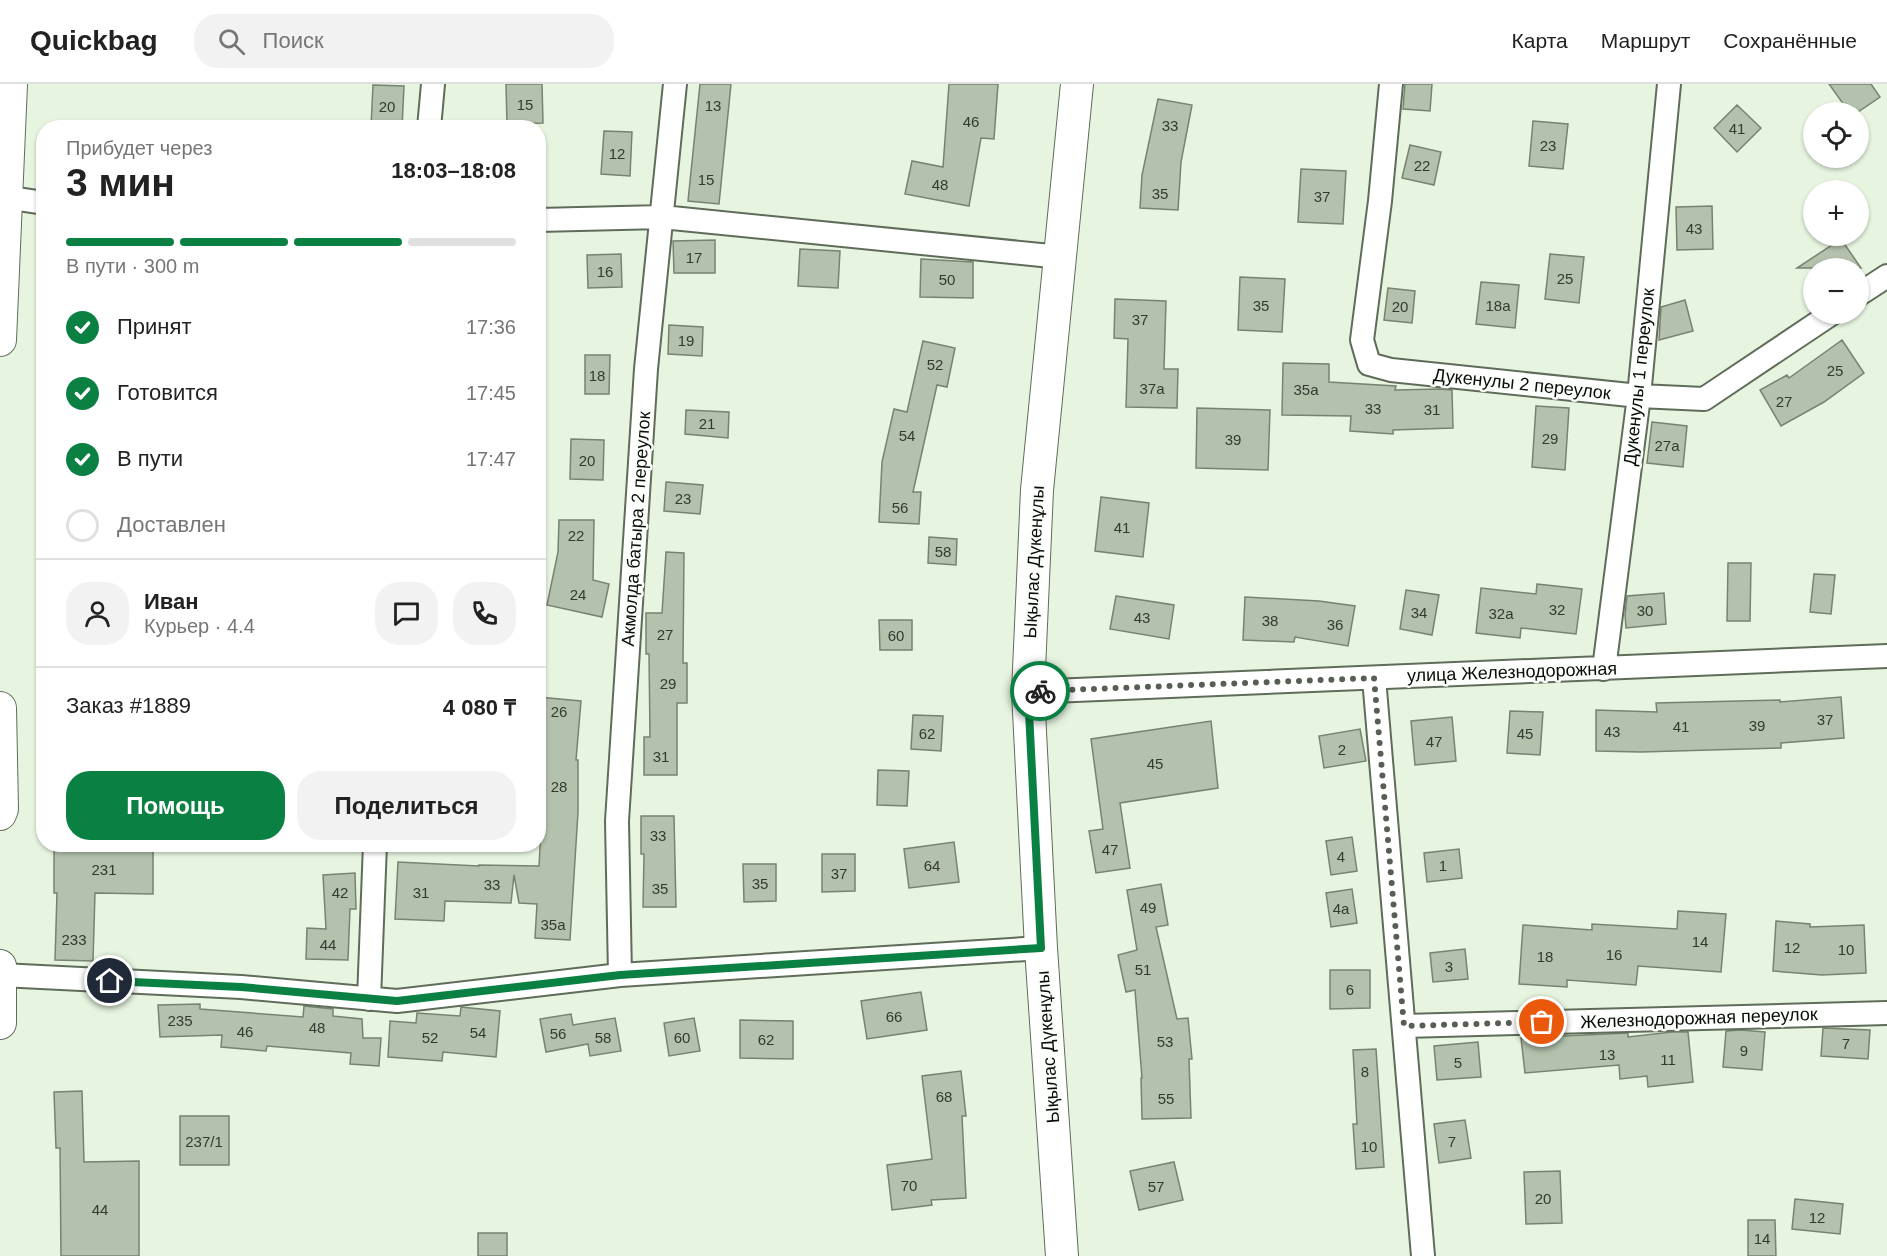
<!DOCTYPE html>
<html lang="ru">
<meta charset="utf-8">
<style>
body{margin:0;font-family:Arial,sans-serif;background:#f2f2f2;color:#222;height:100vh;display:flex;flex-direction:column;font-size:22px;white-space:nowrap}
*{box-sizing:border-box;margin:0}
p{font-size:20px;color:#767676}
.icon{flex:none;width:33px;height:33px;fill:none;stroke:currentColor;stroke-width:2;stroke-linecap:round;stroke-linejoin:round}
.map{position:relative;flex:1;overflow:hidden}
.drawer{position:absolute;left:36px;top:36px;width:510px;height:732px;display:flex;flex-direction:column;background:#fff;border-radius:24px;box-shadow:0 2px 4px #0004}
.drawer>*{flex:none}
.tools{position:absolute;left:1803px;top:18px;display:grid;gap:12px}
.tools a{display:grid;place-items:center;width:66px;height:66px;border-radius:50%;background:#fff;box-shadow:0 2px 4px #0004;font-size:30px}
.pin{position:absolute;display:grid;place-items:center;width:51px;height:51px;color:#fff;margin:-26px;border:3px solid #fff;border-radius:50%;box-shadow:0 2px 6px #0007}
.courier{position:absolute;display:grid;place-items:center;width:60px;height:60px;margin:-30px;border:4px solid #0b8043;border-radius:50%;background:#fff;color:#222;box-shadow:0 2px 8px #0007}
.head em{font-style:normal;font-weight:700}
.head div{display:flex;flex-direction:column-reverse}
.head{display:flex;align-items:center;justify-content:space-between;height:102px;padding:0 30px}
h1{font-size:39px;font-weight:700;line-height:45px}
.bar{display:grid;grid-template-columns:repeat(4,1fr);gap:9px 6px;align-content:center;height:72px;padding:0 30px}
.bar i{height:8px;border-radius:4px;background:#e0e0e0}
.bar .current{background:#0b8043}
.bar p{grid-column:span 4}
.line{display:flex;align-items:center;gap:15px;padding:0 30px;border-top:2px solid #e0e0e0}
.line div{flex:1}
.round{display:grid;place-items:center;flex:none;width:63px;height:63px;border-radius:24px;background:#f2f2f2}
ol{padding:0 30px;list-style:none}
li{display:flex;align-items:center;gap:18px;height:66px}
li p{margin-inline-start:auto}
li .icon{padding:6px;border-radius:50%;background:#0b8043;color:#fff;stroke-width:4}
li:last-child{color:#767676}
li i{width:33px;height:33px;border:3px solid #e0e0e0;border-radius:50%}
.cta{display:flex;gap:12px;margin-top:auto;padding:12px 30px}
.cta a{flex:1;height:69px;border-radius:24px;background:#0b8043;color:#fff;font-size:24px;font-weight:700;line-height:69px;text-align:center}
.cta a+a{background:#f2f2f2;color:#222}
header{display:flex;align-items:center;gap:36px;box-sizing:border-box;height:84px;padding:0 30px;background:#fff;border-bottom:2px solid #e0e0e0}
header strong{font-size:28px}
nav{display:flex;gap:33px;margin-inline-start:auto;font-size:21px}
.search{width:420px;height:54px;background:#f2f2f2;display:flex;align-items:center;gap:15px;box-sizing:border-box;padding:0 21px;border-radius:24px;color:#767676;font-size:22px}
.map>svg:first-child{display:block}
.building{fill:#b3c1ad;stroke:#778371;stroke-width:1.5}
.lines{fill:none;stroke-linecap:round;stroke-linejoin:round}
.street-casing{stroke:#606c5a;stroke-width:26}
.secondary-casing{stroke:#606c5a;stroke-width:34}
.street{stroke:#fff;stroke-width:22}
.secondary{stroke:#fff;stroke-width:32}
.done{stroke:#575e53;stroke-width:6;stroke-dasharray:0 10.8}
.route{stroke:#0b8043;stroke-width:8}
.labels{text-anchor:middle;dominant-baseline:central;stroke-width:5;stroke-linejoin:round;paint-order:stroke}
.number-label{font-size:15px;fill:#343a30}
.street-label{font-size:18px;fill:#090d07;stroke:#fbfefa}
</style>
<header>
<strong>Quickbag</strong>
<div class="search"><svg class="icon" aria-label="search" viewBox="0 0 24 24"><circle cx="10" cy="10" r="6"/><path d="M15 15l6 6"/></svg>Поиск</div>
<nav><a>Карта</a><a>Маршрут</a><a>Сохранённые</a></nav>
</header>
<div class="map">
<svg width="1887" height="1172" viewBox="0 0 1887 1172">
<rect width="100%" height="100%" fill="#e7f5e0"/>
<!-- building -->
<path class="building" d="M 506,0 L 542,0 L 543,39 L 507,40 Z
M 700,0 L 731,0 L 719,120 L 688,117 Z
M 949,0 L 998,0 L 994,55 L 981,54 L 969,122 L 905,110 L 912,77 L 943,83 Z
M 1405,0 L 1432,0 L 1430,27 L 1403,25 Z
M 1829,0 L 1871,0 L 1880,13 L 1858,28 L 1849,28 Z
M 373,1 L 404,2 L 402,44 L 371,42 Z
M 1158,15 L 1192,21 L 1181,78 L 1178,126 L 1140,124 L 1142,91 Z
M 1737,21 L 1761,44 L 1737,68 L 1714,44 Z
M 1533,37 L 1568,40 L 1563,85 L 1529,82 Z
M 604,47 L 632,48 L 630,92 L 601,90 Z
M 1410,61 L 1441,68 L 1434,101 L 1402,94 Z
M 1301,85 L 1346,87 L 1343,140 L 1298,138 Z
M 1712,122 L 1713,165 L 1677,166 L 1676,123 Z
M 1841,155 L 1861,184 L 1797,184 Z
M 715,156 L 715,189 L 674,189 L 673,157 Z
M 800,165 L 840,167 L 838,204 L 798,202 Z
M 621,170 L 622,203 L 588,204 L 587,171 Z
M 1550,170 L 1584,173 L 1579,219 L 1545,215 Z
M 921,175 L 973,178 L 973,214 L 920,213 Z
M 1240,193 L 1285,195 L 1282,248 L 1238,246 Z
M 1481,198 L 1519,201 L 1515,244 L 1476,240 Z
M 1388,204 L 1415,207 L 1412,239 L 1384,236 Z
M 1115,215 L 1166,217 L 1164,285 L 1178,285 L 1177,324 L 1126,323 L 1128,255 L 1114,254 Z
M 1685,216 L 1693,247 L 1659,256 L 1661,223 Z
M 669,241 L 703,243 L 702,272 L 668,270 Z
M 1842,256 L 1864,289 L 1824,318 L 1781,342 L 1760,306 L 1787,291 L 1789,294 Z
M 923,257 L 955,264 L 947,303 L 937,301 L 913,408 L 921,408 L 919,440 L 879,438 L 882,378 L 894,325 L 907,328 Z
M 585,271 L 610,271 L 609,310 L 585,310 Z
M 1283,279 L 1329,280 L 1329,298 L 1396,302 L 1395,306 L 1439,305 L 1452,306 L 1453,344 L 1393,346 L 1393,350 L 1350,347 L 1351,332 L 1282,331 Z
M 1536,322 L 1569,324 L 1565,386 L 1532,383 Z
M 1197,324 L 1270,326 L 1268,386 L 1196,384 Z
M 686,326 L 729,328 L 728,354 L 685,350 Z
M 1652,338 L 1687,342 L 1683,383 L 1647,379 Z
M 571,355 L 604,356 L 603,396 L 570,395 Z
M 666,398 L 703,401 L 700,430 L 664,427 Z
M 1101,413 L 1149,419 L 1143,473 L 1095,467 Z
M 559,436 L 594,436 L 593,496 L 609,500 L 602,533 L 547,521 L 558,468 Z
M 929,453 L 957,455 L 956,481 L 928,479 Z
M 666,468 L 684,469 L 683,579 L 687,579 L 687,619 L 677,619 L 677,691 L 644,691 L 644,653 L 650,653 L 649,570 L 646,570 L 646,529 L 662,529 Z
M 1728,479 L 1751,479 L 1750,537 L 1727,537 Z
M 1814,490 L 1835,491 L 1831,530 L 1810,528 Z
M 1537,500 L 1582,505 L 1576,550 L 1521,544 L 1520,554 L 1476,549 L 1481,504 L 1536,510 Z
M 1406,506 L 1439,511 L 1432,551 L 1400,545 Z
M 1664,509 L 1666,540 L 1626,544 L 1625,531 L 1627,512 Z
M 1116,512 L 1174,521 L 1169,555 L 1110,545 Z
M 1245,513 L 1319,517 L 1355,522 L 1348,562 L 1295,553 L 1294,558 L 1243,556 Z
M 879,536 L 912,536 L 912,566 L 880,566 Z
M 538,613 L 581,617 L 576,676 L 578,676 L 578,728 L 570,856 L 535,854 L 537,820 L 519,819 L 514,791 L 511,819 L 445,817 L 444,837 L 395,835 L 398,778 L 479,782 L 479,781 L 539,782 L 542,727 L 540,727 L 541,637 L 538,637 Z
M 1841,613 L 1844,654 L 1781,659 L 1781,664 L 1641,668 L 1596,667 L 1596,626 L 1657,628 L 1656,619 L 1780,616 L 1780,618 Z
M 1510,627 L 1543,628 L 1540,671 L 1507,669 Z
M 913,631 L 943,632 L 941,667 L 911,665 Z
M 1452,633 L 1456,677 L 1415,681 L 1411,637 Z
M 1211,637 L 1218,704 L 1120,719 L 1130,784 L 1096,789 L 1089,747 L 1103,745 L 1091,655 Z
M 1360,645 L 1366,677 L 1324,684 L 1319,652 Z
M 878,686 L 909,687 L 907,722 L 877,721 Z
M 641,732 L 674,732 L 676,823 L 643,823 L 644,770 L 641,770 Z
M 1352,753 L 1357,787 L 1331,791 L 1326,757 Z
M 954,758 L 959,798 L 909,804 L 904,765 Z
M 54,760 L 153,760 L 153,810 L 95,809 L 93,877 L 55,876 L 57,809 L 54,809 Z
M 1459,765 L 1462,794 L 1427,798 L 1424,769 Z
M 822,770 L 855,770 L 855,807 L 822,808 Z
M 743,780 L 776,780 L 776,817 L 744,818 Z
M 355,789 L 356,825 L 350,825 L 348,876 L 306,875 L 307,844 L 326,845 L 323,791 Z
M 1161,800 L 1168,841 L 1156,843 L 1177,935 L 1188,934 L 1192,975 L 1189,975 L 1191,1034 L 1142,1035 L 1141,994 L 1142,994 L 1135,906 L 1126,908 L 1118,871 L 1137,866 L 1127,806 Z
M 1352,805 L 1357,839 L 1331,843 L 1326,809 Z
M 1678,827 L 1726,830 L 1721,888 L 1638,882 L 1636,901 L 1567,896 L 1567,903 L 1519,900 L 1523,841 L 1592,846 L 1592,840 L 1677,845 Z
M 1776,837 L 1810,840 L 1810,843 L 1864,841 L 1866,889 L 1822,891 L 1773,887 Z
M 1465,865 L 1468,895 L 1433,898 L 1430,869 Z
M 1330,886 L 1370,886 L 1370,924 L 1330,925 Z
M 921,908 L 927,946 L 867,955 L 861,917 Z
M 200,920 L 200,925 L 303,933 L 304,922 L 333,925 L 333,932 L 362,935 L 363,954 L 381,954 L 379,982 L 350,980 L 351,969 L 267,962 L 266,967 L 221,963 L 222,951 L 160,953 L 158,921 Z
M 461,923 L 500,927 L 496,973 L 443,968 L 442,977 L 388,973 L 390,937 L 416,939 L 417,929 L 460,932 Z
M 571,930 L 573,941 L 615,934 L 621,967 L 590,972 L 588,960 L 546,968 L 540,935 Z
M 694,934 L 700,967 L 669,972 L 664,939 Z
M 740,936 L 793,937 L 793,975 L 740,974 Z
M 1823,944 L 1870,946 L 1868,975 L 1821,972 Z
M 1741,946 L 1765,948 L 1762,986 L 1723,983 L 1726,947 Z
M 1672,948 L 1688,948 L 1693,998 L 1648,1003 L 1647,992 L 1620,995 L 1619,981 L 1525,989 L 1521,954 L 1628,949 L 1628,953 Z
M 1478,958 L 1481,993 L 1437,996 L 1434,962 Z
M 1376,965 L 1384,1083 L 1356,1085 L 1353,1040 L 1357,1040 L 1353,966 Z
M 961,987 L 966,1032 L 962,1032 L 966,1114 L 931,1116 L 932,1121 L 892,1126 L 887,1081 L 932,1075 L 922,992 Z
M 82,1007 L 84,1078 L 139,1077 L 139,1172 L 61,1172 L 60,1064 L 56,1064 L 54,1008 Z
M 180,1032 L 229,1032 L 229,1081 L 180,1081 Z
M 1465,1036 L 1471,1074 L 1439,1079 L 1434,1040 Z
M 1174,1078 L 1183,1116 L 1139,1126 L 1130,1087 Z
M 1560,1087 L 1562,1139 L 1526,1140 L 1524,1088 Z
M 1795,1115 L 1843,1120 L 1840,1150 L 1792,1145 Z
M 1748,1136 L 1775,1136 L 1776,1172 L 1748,1172 Z
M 478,1149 L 507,1149 L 507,1172 L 478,1172 Z"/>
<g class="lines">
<!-- street casing -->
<g class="street-casing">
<path id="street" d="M 1391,0 L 1380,117 L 1362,256 L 1369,280 L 1391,286 L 1639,312 L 1704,315 L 1831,230
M 429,44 L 433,0
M 5,113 L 44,119
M 538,136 L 662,133 L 1061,173
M 1858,211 L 1887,192
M 1604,585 L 1639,312 L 1669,0
M 1374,594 L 1423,1172
M 1028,608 L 1887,572
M 1,891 L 241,903 L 397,917 L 620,891 L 1041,864
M 620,891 L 617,737 L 646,285 L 675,0
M 369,915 L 375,760
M 1404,942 L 1887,929"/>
</g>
<!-- secondary casing -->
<g class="secondary-casing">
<path id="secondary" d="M 0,256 L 11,0
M 0,624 L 2,725 L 0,730
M 0,882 L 0,939
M 1062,1172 L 1041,864 L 1028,608 L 1037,406 L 1077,0"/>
</g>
<!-- street -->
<use href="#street" class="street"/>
<!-- secondary -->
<use href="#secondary" class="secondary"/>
</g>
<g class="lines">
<!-- done -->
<path class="done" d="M 1040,607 L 1374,594 L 1404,942 L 1542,938"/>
<!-- route -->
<path class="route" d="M 110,897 L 241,903 L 397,917 L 620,891 L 1041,864 L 1028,608 L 1040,607"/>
</g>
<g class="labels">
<!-- number labels -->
<g class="number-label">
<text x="525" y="20">15</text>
<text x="713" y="21">13</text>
<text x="387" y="22">20</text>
<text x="971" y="37">46</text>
<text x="1170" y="41">33</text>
<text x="1737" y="44">41</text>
<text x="1548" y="61">23</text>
<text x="617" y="69">12</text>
<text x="1422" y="81">22</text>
<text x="706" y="95">15</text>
<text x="940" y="100">48</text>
<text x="1160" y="109">35</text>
<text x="1322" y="112">37</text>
<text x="1694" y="144">43</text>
<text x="694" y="173">17</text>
<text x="605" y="187">16</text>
<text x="1565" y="194">25</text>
<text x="947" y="195">50</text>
<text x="1261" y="221">35</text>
<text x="1498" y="221">18а</text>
<text x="1400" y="222">20</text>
<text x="1140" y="235">37</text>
<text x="686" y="256">19</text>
<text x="935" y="280">52</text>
<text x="1835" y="286">25</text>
<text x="597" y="291">18</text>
<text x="1152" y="304">37а</text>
<text x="1306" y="305">35а</text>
<text x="1784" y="317">27</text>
<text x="1373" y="324">33</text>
<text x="1432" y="325">31</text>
<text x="707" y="339">21</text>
<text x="907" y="351">54</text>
<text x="1550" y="354">29</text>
<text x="1233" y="355">39</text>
<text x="1667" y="361">27а</text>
<text x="587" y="376">20</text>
<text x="683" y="414">23</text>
<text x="900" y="423">56</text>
<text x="1122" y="443">41</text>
<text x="576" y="451">22</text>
<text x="943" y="467">58</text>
<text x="578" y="510">24</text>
<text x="1557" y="525">32</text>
<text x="1645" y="526">30</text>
<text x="1419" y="528">34</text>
<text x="1501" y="529">32а</text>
<text x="1142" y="533">43</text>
<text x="1270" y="536">38</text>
<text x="1335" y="540">36</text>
<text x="665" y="550">27</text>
<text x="896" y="551">60</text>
<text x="668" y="599">29</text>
<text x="559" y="627">26</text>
<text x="1825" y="635">37</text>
<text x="1757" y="641">39</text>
<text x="1681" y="642">41</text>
<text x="1612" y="647">43</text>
<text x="927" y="649">62</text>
<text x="1525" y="649">45</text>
<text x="1434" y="657">47</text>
<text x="1342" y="665">2</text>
<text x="661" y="672">31</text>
<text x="1155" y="679">45</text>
<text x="559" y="702">28</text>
<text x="658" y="751">33</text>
<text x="1110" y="765">47</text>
<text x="1341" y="772">4</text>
<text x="932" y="781">64</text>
<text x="1443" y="781">1</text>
<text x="104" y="785">231</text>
<text x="839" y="789">37</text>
<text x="760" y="799">35</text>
<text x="492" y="800">33</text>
<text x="660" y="804">35</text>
<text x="340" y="808">42</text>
<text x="421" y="808">31</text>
<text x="1148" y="823">49</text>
<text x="1341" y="824">4а</text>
<text x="553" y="840">35а</text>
<text x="74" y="855">233</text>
<text x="1700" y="857">14</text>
<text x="328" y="860">44</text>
<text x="1792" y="863">12</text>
<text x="1846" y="865">10</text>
<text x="1614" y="870">16</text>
<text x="1545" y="872">18</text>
<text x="1449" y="882">3</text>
<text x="1143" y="885">51</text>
<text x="1350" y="905">6</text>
<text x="894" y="932">66</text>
<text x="180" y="936">235</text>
<text x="317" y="943">48</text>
<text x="245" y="947">46</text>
<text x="478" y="948">54</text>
<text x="558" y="949">56</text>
<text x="430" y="953">52</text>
<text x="603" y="953">58</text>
<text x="682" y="953">60</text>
<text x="766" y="955">62</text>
<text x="1165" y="957">53</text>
<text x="1846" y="959">7</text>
<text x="1744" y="966">9</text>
<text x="1607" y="970">13</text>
<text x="1668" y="975">11</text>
<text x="1458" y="978">5</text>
<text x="1365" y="987">8</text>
<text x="944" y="1012">68</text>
<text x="1166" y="1014">55</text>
<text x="204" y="1057">237/1</text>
<text x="1452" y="1057">7</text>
<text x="1369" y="1062">10</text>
<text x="909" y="1101">70</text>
<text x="1156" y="1102">57</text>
<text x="1543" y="1114">20</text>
<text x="100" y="1125">44</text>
<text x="1817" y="1133">12</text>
<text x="1762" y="1154">14</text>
</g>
<!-- street labels -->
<g class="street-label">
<text transform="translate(1639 293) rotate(-84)">Дукенулы 1 переулок</text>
<text transform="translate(1522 300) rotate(6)">Дукенулы 2 переулок</text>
<text transform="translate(636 445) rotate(-86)">Акмолда батыра 2 переулок</text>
<text transform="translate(1034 478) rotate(-87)">Ықылас Дүкенұлы</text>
<text transform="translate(1512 588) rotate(-2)">улица Железнодорожная</text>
<text transform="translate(1699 934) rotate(-2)">Железнодорожная переулок</text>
<text transform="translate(1048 963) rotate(-94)">Ықылас Дүкенұлы</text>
</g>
</g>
</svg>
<div class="tools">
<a><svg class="icon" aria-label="locate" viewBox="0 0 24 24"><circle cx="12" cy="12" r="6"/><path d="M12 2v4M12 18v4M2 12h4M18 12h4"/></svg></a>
<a>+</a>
<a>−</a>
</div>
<div class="pin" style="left:1542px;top:938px;background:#ea580c"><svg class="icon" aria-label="bag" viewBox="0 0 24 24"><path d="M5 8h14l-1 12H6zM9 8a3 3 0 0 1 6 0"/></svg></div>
<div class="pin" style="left:110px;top:897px;background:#1f2937"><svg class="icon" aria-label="home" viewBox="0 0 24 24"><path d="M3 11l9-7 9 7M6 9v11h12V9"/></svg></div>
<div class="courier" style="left:1040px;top:607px"><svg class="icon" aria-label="bike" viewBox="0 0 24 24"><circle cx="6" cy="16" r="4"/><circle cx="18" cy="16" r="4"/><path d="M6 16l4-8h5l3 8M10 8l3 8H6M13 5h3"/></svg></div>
<section class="drawer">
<div class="head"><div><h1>3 мин</h1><p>Прибудет через</p></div><em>18:03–18:08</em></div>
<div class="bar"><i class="current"></i><i class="current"></i><i class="current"></i><i></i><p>В пути · 300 m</p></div>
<ol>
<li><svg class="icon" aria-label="check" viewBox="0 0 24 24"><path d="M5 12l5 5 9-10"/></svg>Принят<p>17:36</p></li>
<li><svg class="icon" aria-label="check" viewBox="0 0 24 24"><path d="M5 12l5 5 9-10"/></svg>Готовится<p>17:45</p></li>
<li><svg class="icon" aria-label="check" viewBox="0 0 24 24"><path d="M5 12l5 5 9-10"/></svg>В пути<p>17:47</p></li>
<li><i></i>Доставлен</li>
</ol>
<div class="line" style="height:108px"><a class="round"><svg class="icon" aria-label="person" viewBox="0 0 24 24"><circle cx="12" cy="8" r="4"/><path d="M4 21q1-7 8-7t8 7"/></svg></a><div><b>Иван</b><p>Курьер · 4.4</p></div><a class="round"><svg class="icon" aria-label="chat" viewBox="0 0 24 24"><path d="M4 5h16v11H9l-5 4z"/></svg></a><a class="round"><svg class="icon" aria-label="phone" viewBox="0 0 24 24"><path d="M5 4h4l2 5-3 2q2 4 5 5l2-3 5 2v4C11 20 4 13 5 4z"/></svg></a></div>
<div class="line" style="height:78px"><div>Заказ #1889</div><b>4 080 ₸</b></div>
<div class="cta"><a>Помощь</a><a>Поделиться</a></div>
</section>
</div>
